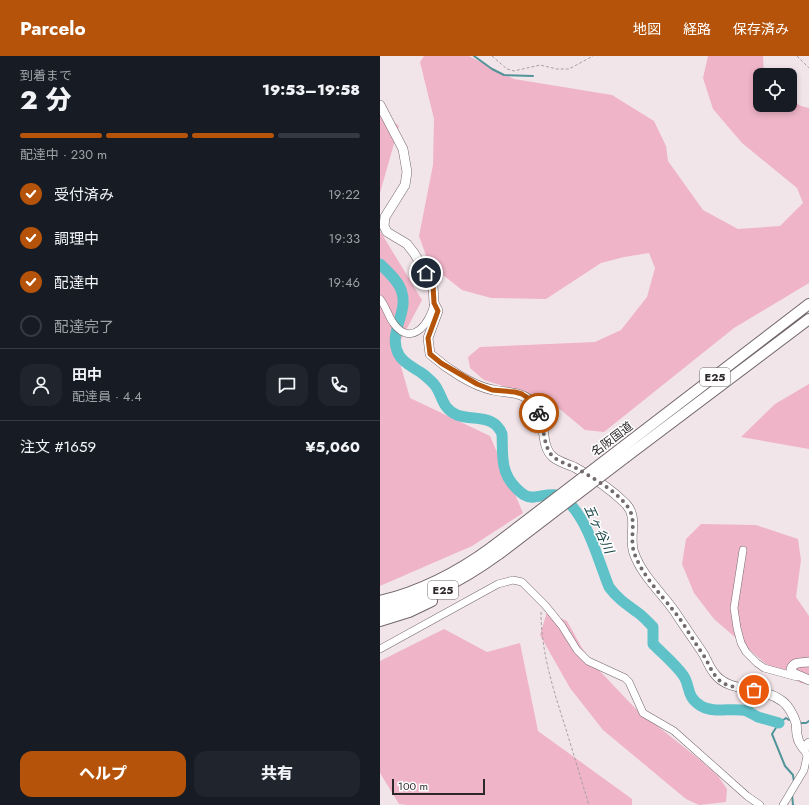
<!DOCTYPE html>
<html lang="ja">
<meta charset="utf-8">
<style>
body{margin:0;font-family:Jost,"Noto Sans JP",sans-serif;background:#20242c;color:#f1f3f6;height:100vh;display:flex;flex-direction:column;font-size:15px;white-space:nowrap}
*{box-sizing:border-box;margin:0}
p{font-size:13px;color:#9ea1a6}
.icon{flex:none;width:22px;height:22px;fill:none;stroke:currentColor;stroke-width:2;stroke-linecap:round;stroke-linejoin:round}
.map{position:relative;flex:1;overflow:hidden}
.drawer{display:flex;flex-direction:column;background:#171b24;width:380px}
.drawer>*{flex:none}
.buttons{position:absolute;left:373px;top:12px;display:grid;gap:8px}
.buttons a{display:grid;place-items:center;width:44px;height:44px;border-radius:8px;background:#171b24;box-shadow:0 2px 6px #0003;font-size:20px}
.scale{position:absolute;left:12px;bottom:10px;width:93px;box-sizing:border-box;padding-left:4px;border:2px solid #2d2829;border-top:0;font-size:11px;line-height:14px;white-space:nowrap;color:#2d2829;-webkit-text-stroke:3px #fff;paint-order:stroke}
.pin{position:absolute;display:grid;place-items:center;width:34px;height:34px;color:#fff;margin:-17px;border:2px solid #fff;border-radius:50%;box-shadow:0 1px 4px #0007}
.courier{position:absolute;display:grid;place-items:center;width:40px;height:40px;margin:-20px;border:3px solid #b45309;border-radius:50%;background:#fff;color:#222;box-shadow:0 1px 5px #0007}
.summary em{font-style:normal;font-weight:800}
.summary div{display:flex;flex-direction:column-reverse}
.summary{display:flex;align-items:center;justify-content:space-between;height:68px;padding:0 20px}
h1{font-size:26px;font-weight:800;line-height:30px}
.bar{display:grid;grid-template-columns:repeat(4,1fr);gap:6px 4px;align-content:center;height:48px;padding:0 20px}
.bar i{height:5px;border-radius:3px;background:#363941}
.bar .selected{background:#b45309}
.bar p{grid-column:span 4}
.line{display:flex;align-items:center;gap:10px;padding:0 20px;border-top:1px solid #363941}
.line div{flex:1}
.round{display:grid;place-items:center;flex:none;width:42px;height:42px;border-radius:12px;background:#20242c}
ol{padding:0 20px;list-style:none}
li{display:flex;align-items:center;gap:12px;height:44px}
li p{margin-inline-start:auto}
li .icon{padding:4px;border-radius:50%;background:#b45309;color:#fff;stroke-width:4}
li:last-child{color:#9ea1a6}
li i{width:22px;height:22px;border:2px solid #363941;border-radius:50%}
.cta{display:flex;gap:8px;margin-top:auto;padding:8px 20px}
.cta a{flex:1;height:46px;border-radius:12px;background:#b45309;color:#fff;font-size:16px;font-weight:800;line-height:46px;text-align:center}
.cta a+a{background:#20242c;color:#f1f3f6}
header{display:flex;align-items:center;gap:24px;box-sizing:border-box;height:56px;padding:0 20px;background:#b45309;color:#fff}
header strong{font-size:19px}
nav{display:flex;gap:22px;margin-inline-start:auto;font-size:14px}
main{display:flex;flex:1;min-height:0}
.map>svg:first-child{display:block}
.green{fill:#efb4c7}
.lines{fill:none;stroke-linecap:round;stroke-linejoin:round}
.stream{stroke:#519499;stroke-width:2}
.river{stroke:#60c2c9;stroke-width:11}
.minor-casing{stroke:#72676b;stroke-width:8}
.major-casing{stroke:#72676b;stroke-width:10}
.highway-casing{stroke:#72676b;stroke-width:12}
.path{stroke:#a99fa2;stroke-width:1;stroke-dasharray:3 2;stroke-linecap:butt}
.minor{stroke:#fff;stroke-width:7}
.major{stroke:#fff;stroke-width:9}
.highway{stroke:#fff;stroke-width:10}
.highway-bridge-casing{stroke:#72676b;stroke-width:12;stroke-linecap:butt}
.highway-bridge{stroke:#fff;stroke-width:10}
.done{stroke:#726a6c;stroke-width:4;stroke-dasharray:0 7.2}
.route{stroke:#b45309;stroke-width:5}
.labels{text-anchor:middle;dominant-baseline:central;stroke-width:3;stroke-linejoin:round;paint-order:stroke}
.shield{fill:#fff;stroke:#6c6869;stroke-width:1}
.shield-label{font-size:11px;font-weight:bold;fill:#2d2829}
.street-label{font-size:12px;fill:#2d2829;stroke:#fff}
.water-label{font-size:13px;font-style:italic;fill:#103e41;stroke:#fff}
</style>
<header>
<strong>Parcelo</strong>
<nav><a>地図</a><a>経路</a><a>保存済み</a></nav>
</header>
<main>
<section class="drawer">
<div class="summary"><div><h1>2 分</h1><p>到着まで</p></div><em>19:53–19:58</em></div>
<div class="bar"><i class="selected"></i><i class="selected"></i><i class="selected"></i><i></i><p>配達中 · 230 m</p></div>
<ol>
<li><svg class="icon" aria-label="check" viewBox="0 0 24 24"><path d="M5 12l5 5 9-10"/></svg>受付済み<p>19:22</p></li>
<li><svg class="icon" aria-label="check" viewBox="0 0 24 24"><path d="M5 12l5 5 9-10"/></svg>調理中<p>19:33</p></li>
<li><svg class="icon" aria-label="check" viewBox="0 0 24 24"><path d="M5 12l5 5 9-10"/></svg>配達中<p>19:46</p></li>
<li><i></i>配達完了</li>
</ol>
<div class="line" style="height:72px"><a class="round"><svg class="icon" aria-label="person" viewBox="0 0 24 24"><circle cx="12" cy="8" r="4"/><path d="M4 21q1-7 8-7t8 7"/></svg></a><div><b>田中</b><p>配達員 · 4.4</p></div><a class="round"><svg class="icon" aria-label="chat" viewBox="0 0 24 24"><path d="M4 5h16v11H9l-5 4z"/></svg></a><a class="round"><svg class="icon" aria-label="phone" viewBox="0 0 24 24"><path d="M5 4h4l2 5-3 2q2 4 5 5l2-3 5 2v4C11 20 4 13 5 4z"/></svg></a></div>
<div class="line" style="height:52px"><div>注文 #1659</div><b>¥5,060</b></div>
<div class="cta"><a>ヘルプ</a><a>共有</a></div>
</section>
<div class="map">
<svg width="429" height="749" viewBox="0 0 429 749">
<rect width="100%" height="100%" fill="#f2e5e9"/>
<!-- green -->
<path class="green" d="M 44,0 L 89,0 L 134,23 L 232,39 L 274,65 L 286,90 L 288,105 L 323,154 L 358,173 L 400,170 L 423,147 L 417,132 L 362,87 L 333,53 L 323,22 L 328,0 L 383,0 L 384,19 L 380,19 L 380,49 L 410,49 L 410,43 L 421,50 L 429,52 L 429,227 L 354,272 L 224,376 L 205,374 L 170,345 L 104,324 L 90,312 L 88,301 L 100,291 L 215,286 L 241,274 L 267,241 L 275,212 L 269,197 L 244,201 L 221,207 L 166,243 L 111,242 L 82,234 L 49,208 L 39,180 L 53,109 L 54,63 L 40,6 Z
M 0,55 L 19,70 L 0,137 Z
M 0,175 L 42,244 L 16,293 L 30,342 L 110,380 L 143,457 L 92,490 L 0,530 Z
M 429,328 L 429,393 L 361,381 L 395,348 Z
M 321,468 L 376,469 L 418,483 L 421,504 L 416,541 L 429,560 L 429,628 L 421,627 L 386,608 L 334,563 L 314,537 L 302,508 L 306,483 Z
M 167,556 L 187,565 L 202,592 L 214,609 L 255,652 L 320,704 L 338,720 L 347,733 L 346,746 L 319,749 L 306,743 L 223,674 L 190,632 L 160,579 Z
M 64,573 L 107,596 L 140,587 L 158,675 L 252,743 L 252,749 L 27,749 L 19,748 L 0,717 L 0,605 Z"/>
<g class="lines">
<!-- stream -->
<path class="stream" d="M 94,0 L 112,13 L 124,19 L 153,20
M 409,664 L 406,662 L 399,667 L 392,678 L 405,710 L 413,719 L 414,726
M 419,667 L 426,667 L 429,665
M 412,738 L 413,749"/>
<!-- river -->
<path class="river" d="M 0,208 C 7,215 20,226 22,237 C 28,258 7,278 19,299 C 24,308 35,312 43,318 C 47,321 51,325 54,328 C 63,339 61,352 77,359 C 94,365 114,358 122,378 C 123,399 120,416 136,432 C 141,437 146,442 154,441 C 165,440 177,435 186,444 C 208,463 218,504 229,531 C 237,542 246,548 257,556 C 263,560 268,566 273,571 L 273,588 C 283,598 295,608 303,619 C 311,630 305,640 321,650 C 335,658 352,651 367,655 C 371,657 374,659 378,661 C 385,663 392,665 399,667"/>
<!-- minor casing -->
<g class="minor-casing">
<path id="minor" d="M 0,243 C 6,250 8,260 14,268 C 32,292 51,266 54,247
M 363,494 L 354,552 L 357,572 L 361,587 L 366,596 L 377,607 L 384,612 L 417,621
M 0,593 L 118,528 L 133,524 L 142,526 L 165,549 L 182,570 L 197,594 L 208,605 L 245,622 L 249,626 L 263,657 L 294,675 L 367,740 L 380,749
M 403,749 L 424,714 L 427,700 L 424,693"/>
</g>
<!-- major casing -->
<g class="major-casing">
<path id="major" d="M 0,49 L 23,93 L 27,116 L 25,129 L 5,161 L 4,170 L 7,176 L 27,188 L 34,197 L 53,229 L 54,247 L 58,255 L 48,282 L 50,298 C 66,312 92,330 113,334 C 126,337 138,335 150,344 C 169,358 158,389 173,401 C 179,406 187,408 194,411 C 213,421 231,433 246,448 C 259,462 248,481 254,497 C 262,520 282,537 295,556 C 304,570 315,585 324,599 C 327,605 330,612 334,617 C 349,638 381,629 402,645 C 408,649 414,660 416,667 C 417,672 416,678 418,682 C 418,686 422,690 424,693 L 429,687
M 429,606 C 422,607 414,605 411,613 L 413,617 L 429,624"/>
</g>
<!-- highway casing -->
<g class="highway-casing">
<path id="highway" d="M 240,393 L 429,248
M 246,401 L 429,263
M 0,545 C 42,535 78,516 112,491
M 0,555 C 44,545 82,525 119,498
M 0,565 L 29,556 L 52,545"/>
</g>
<!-- path -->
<path class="path" d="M 112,0 L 127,13 L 134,15 L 160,9 L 177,13 L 189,13 L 213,0
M 417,0 L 429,12
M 161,556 C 161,595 173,633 185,670 C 193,696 201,723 209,749"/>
<!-- minor -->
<use href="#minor" class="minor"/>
<!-- major -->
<use href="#major" class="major"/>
<!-- highway -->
<use href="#highway" class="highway"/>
<!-- highway-bridge casing -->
<g class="highway-bridge-casing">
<path id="highway-bridge" d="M 112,491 L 240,393
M 119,498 L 246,401"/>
</g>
<!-- highway-bridge -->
<use href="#highway-bridge" class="highway-bridge"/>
</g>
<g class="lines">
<!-- done -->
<path class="done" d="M 159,357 C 164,370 163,386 170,397 C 175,405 188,408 196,412 C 213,422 235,434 247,450 C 258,463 249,481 254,496 C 260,516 280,538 293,554 C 304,567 312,583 322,597 C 328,605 331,617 340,625 C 349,632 364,632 374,634"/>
<!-- route -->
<path class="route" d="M 46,217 L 53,229 L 54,247 L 58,255 L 48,282 L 50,298 L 61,307 L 97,328 L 112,334 L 135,336 L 142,338 L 151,344 L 159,357"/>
</g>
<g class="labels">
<!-- shield labels -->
<g class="shield">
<rect x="320" y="312" width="30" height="18" rx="3"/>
<rect x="48" y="525" width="30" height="18" rx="3"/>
</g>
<g class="shield-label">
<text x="335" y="321">E25</text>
<text x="63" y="534">E25</text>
</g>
<!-- street labels -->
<g class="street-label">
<text transform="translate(232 383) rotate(-37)">名阪国道</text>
</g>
<!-- water labels -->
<g class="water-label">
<text transform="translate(219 473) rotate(65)">五ヶ谷川</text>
</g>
</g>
</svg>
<div class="buttons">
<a><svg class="icon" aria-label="locate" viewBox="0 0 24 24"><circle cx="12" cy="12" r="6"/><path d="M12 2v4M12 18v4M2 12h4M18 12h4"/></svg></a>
</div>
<div class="scale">100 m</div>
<div class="pin" style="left:374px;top:634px;background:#ea580c"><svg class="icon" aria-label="bag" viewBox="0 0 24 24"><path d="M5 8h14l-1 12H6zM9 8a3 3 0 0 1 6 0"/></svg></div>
<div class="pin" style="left:46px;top:217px;background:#1f2937"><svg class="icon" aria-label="home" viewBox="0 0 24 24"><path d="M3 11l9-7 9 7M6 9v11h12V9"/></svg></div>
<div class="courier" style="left:159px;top:357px"><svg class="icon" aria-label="bike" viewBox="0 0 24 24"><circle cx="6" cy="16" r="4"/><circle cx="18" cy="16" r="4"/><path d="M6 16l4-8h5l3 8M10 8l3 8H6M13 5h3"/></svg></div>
</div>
</main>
